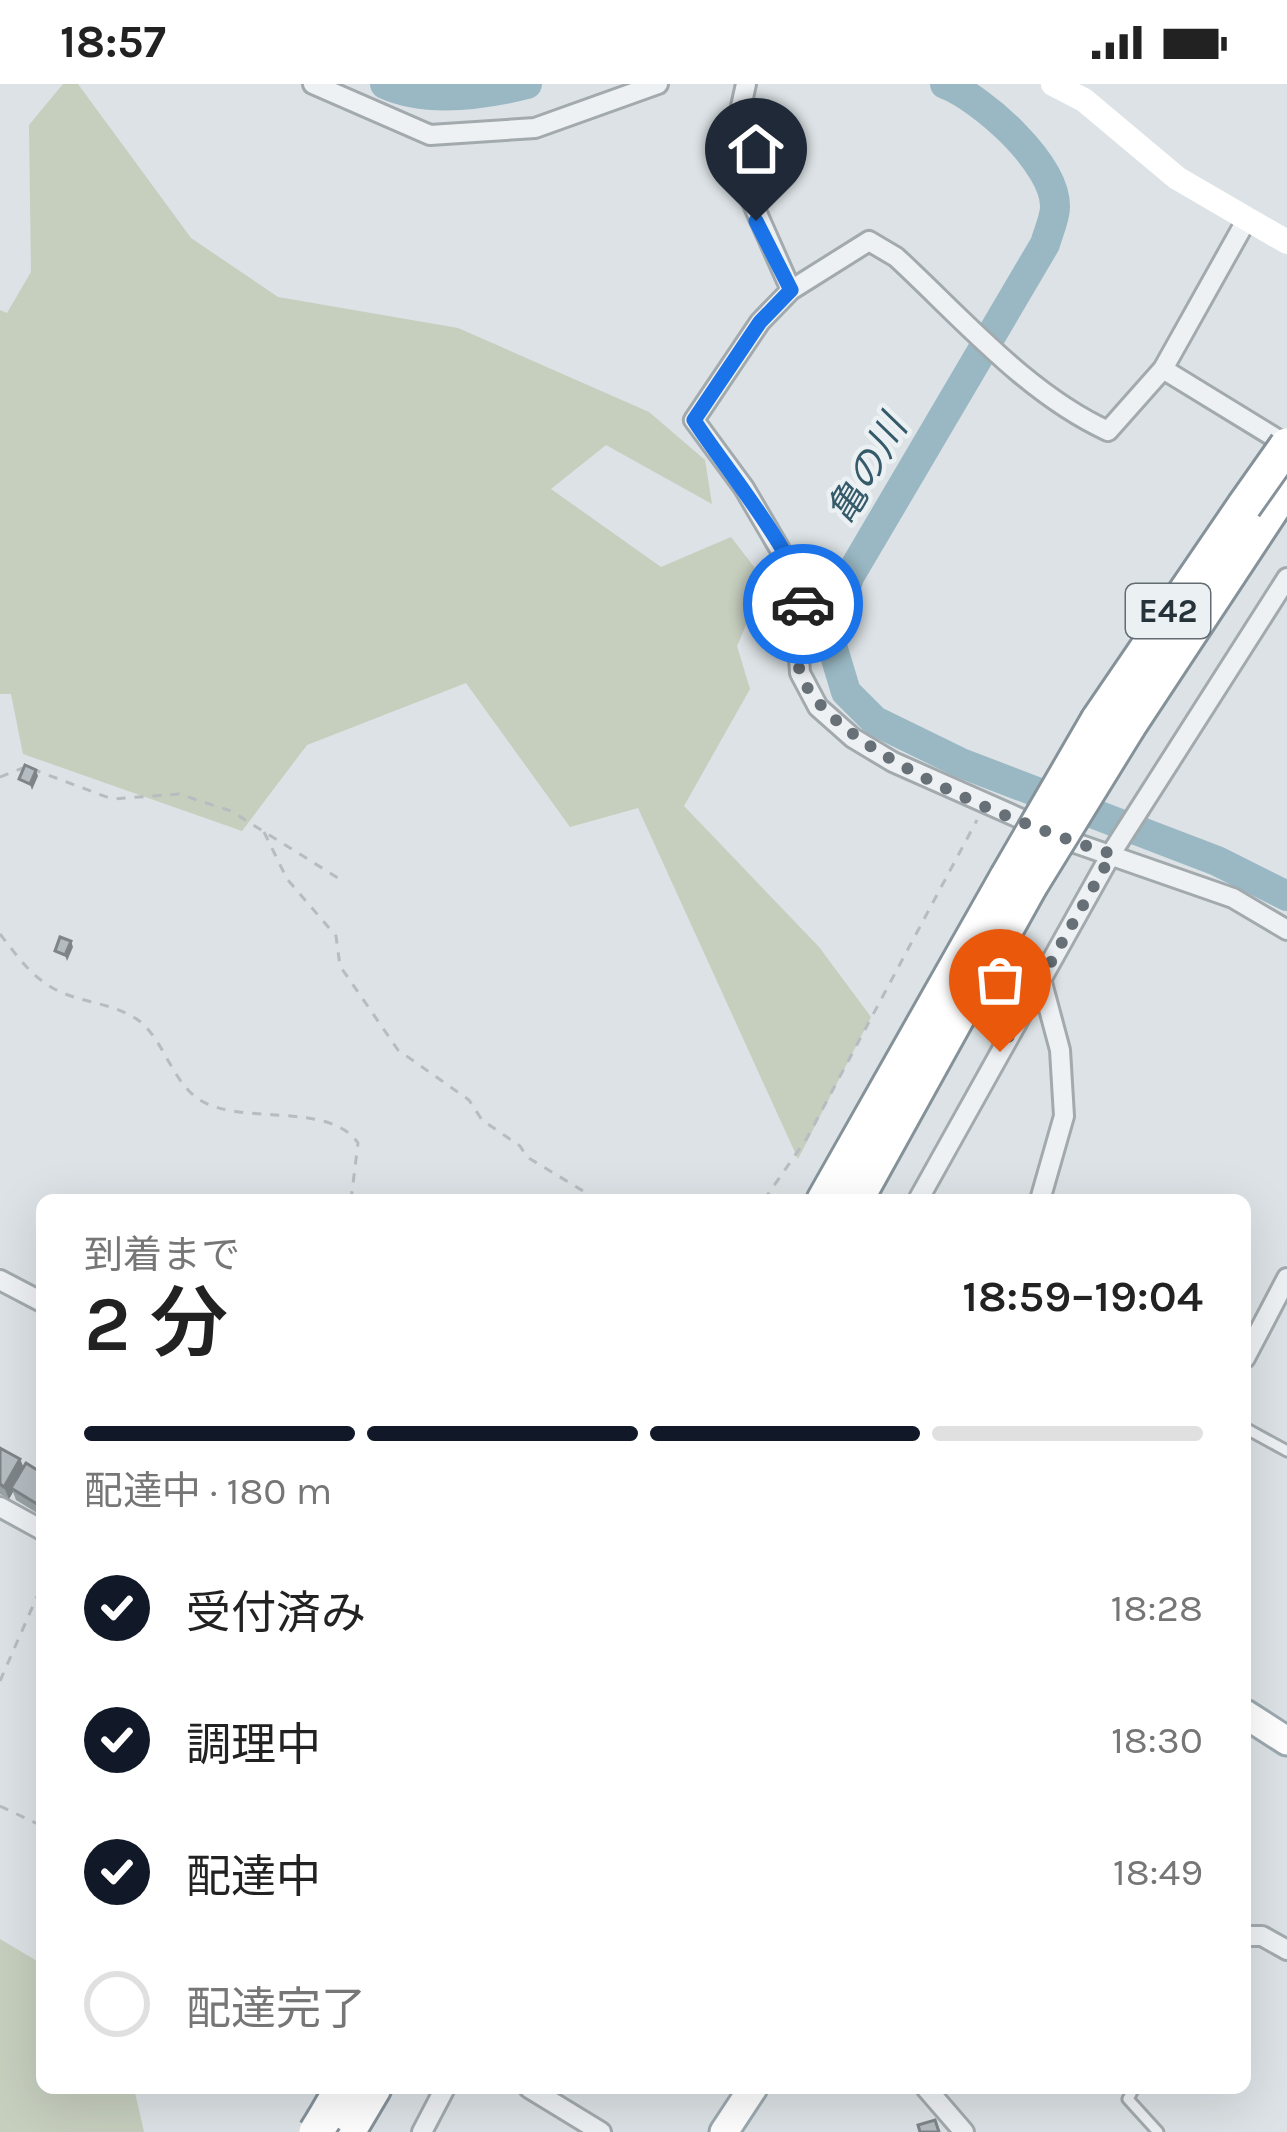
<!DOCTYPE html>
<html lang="ja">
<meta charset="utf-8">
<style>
body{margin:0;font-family:Karla,"Noto Sans JP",sans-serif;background:#f6f6f6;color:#222;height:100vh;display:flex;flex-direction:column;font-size:45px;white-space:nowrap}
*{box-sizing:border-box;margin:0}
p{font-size:39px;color:#767676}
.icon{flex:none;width:66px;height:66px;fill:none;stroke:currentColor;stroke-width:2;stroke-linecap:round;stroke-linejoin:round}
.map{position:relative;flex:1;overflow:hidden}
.drawer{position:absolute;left:36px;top:1110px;width:1215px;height:900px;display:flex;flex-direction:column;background:#fff;border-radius:18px;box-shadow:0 12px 48px #0002}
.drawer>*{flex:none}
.pin{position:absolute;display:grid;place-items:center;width:102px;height:102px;color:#fff;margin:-123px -51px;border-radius:50% 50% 50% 0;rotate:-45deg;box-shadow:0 0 12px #0007}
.pin .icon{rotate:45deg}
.courier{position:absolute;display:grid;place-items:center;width:120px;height:120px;margin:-60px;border:9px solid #1a73e8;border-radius:50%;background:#fff;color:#222;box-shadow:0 3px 15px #0007}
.overview em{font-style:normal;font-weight:600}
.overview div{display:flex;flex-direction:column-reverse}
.overview{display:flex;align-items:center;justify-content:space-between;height:204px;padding:0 48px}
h1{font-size:78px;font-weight:600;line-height:90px}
.bar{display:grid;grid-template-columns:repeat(4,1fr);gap:18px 12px;align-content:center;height:144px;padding:0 48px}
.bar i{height:15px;border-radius:9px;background:#e0e0e0}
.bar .on{background:#111827}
.bar p{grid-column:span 4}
ol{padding:0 48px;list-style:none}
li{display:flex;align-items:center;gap:36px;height:132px}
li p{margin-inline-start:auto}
li .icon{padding:12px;border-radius:50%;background:#111827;color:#fff;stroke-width:4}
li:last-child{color:#767676}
li i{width:66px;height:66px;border:6px solid #e0e0e0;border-radius:50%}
.status{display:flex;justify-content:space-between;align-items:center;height:84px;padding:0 60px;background:#fff;direction:ltr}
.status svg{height:33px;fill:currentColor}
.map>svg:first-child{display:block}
.green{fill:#c6cebe}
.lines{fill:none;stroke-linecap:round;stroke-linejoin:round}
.river{stroke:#99b8c3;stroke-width:30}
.lane-casing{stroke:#a2aaae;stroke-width:15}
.street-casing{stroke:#a2aaae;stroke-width:24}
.primary-casing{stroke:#9ca9b0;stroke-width:33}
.highway-casing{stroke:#85929a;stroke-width:39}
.path{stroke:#b6bcc0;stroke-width:3;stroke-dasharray:9 9;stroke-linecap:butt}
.lane{stroke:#eef1f4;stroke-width:9}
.street{stroke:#eef1f4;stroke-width:18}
.secondary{stroke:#fff;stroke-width:24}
.primary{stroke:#fff;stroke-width:27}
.highway{stroke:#fff;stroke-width:33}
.highway-bridge-casing{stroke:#85929a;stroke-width:39;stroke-linecap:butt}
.highway-bridge{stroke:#fff;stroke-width:33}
.wall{fill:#9ba2a6}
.shaded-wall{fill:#7e8487}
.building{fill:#b4bcc1;stroke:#7e8487;stroke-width:3}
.done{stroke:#667076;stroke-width:12;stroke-dasharray:0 21.6}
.route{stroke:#1a73e8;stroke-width:15}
.labels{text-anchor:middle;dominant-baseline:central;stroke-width:9;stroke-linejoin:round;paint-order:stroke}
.shield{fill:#ebf0f3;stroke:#626c72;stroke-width:3}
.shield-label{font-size:33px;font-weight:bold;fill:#27333a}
.water-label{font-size:39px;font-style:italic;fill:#355a6a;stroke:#ebf0f3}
</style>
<div class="status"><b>18:57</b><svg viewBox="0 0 49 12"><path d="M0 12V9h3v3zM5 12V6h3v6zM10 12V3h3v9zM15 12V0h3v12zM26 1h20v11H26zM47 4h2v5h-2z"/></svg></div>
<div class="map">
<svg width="1287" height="2048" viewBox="0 0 1287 2048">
<rect width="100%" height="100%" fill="#dce2e5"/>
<!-- green -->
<path class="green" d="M 63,0 L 78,0 L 191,154 L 278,213 L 458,244 L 649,328 L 705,376 L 712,420 L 606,361 L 551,405 L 661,483 L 731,453 L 765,497 L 737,562 L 750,605 L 684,722 L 819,863 L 871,933 L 798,1075 L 638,724 L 570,743 L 466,599 L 307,661 L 242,747 L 23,670 L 11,610 L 0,610 L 0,226 L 7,229 L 31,188 L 29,41 Z
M 0,1855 L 42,1880 L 42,2004 L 134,2004 L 144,2048 L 0,2048 Z"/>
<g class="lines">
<!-- river -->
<path class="river" d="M 385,0 C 427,19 483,11 527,0
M 945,0 C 982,14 1056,80 1055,123 C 1055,134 1048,149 1045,160 L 849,493 L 830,555 L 846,608 L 875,637 L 961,679 L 1217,777 L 1287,812"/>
<!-- lane casing -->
<g class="lane-casing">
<path id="lane" d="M 1245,1344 L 1287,1367
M 1134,2004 L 1128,2015 L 1158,2048"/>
</g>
<!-- street casing -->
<g class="street-casing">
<path id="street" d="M 313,0 L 430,51 L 535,44 L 658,0
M 746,0 L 738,36 L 756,59 L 748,109 L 791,206
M 1163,285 L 1247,135
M 1287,361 L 1163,285 L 1108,347 C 1027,310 961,233 896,173 L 869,157 L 791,206 L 760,238 L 694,336 L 744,404 L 795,491 L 805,511 L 797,544 L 800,589 L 818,623 L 853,654 L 893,678 L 1078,760 L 1233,814 L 1287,846
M 918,1116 L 1114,765 L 1287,494
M 1040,1116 L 1064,1032 L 1060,966 L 1041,895
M 0,1196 L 42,1218
M 1245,1274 L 1287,1194
M 0,1423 L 42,1446
M 1245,1852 L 1262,1852 L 1287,1866
M 529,2004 L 601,2048
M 926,2004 L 964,2048
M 422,2048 L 445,2004"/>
</g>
<!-- primary casing -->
<g class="primary-casing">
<path id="primary" d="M 1245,1630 L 1287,1657
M 724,2048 L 753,2004"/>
</g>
<!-- highway casing -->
<g class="highway-casing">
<path id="highway" d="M 1098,636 L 1244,422
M 1128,643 L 1287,402
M 824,1116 L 1007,793
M 856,1116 L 1030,802
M 324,2035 L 342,2004
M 348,2048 L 374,2004"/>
</g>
<!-- path -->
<path class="path" d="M 32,685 L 112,715 L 179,710 L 231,727 L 338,794
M 0,693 L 23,684
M 264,748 L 287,795 L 336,852 L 340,882 L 398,966 L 469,1016 L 482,1036 L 520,1062 L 527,1073 L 598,1116
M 0,850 C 15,869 29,890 51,903 C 77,919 113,918 138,936 C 164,955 172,999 200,1016 C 242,1042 329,1017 358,1059 L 351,1116
M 764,1116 L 807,1054 L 977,736
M 0,1597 L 42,1501
M 0,1722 L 42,1742"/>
<!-- lane -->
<use href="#lane" class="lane"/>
<!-- street -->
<use href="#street" class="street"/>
<!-- secondary -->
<path class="secondary" d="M 1053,0 L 1084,16 L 1177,94 L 1287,158"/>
<!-- primary -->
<use href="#primary" class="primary"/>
<!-- highway -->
<use href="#highway" class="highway"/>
<!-- highway-bridge casing -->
<g class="highway-bridge-casing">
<path id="highway-bridge" d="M 1244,422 L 1287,361
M 1007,793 L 1098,636
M 1030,802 L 1128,643
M 316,2048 L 324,2035"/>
</g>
<!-- highway-bridge -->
<use href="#highway-bridge" class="highway-bridge"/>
</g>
<!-- wall -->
<path class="wall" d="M 0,1364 L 20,1375 L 23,1383 L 42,1389 L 42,1432 L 16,1416 L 13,1408 L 9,1415 L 0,1410 Z"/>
<!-- shaded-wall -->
<path class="shaded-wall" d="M 36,686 L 38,692 L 32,706 L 30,700 Z
M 71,857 L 73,863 L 67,877 L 65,871 Z
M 20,1375 L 25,1387 L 11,1404 L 13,1408 L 9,1415 L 4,1403 Z"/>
<!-- building -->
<path class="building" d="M 25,681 L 36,686 L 30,700 L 19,695 Z
M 60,853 L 71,857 L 65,871 L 55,867 Z
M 0,1364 L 20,1375 L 4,1403 L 0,1400 Z
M 26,1379 L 42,1389 L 42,1423 L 11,1404 Z
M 935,2036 L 939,2048 L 920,2048 L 918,2041 Z"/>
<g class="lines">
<!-- done -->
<path class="done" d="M 803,520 C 798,542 793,572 802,593 C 834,670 1033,746 1112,770 L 1000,968"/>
<!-- route -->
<path class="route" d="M 756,137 L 791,206 L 760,238 L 694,336 C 715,371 809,485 803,520"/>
</g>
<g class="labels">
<!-- shield labels -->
<rect class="shield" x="1126" y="500" width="84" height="54" rx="9"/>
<g class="shield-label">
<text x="1168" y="527">E42</text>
</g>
<!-- water labels -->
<g class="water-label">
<text transform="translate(867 386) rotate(-60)">亀の川</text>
</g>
</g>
</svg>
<div class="pin" style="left:1000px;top:968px;background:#ea580c"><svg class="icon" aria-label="bag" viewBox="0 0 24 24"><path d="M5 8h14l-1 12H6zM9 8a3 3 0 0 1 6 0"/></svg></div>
<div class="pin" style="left:756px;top:137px;background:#1f2937"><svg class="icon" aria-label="home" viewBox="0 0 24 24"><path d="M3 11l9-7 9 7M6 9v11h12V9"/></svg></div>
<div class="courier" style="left:803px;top:520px"><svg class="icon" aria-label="car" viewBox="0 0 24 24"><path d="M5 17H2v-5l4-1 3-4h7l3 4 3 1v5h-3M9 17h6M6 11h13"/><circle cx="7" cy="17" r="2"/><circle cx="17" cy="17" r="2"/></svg></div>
<section class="drawer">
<div class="overview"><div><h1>2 分</h1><p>到着まで</p></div><em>18:59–19:04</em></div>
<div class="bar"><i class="on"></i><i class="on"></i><i class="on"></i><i></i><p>配達中 · 180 m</p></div>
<ol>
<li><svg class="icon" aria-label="check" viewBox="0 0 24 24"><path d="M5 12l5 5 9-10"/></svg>受付済み<p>18:28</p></li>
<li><svg class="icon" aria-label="check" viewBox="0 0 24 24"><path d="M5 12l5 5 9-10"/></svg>調理中<p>18:30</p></li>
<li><svg class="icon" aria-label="check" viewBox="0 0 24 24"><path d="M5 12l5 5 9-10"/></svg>配達中<p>18:49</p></li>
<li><i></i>配達完了</li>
</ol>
</section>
</div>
